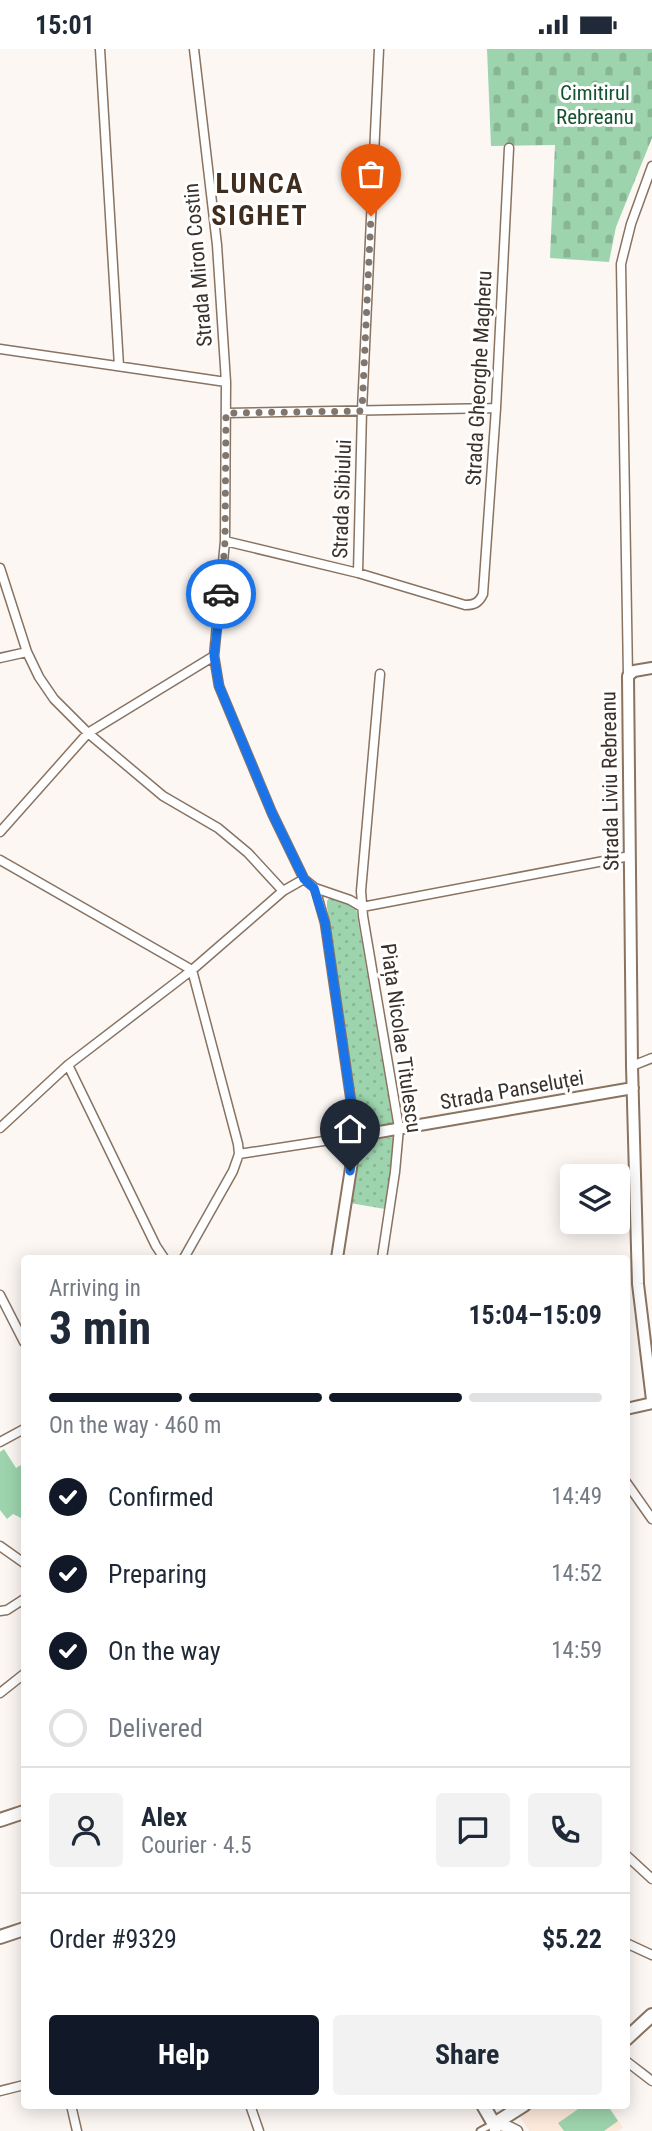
<!DOCTYPE html>
<meta charset="utf-8">
<style>
body{margin:0;font-family:"Roboto Condensed",sans-serif;background:#f2f2f3;color:#1f2937;height:100vh;display:flex;flex-direction:column;font-size:26px;white-space:nowrap}
*{box-sizing:border-box;margin:0}
p{font-size:23px;color:#747a83}
.icon{flex:none;width:38px;height:38px;fill:none;stroke:currentColor;stroke-width:2;stroke-linecap:round;stroke-linejoin:round}
.map{position:relative;flex:1;overflow:hidden}
.sheet{position:absolute;left:21px;top:1206px;width:609px;height:854px;display:flex;flex-direction:column;background:#fff;border-radius:7px;box-shadow:0 4px 18px #0003}
.sheet>*{flex:none}
.controls{position:absolute;left:560px;top:1115px;display:grid;gap:14px}
.controls a{display:grid;place-items:center;width:70px;height:70px;border-radius:7px;background:#fff;box-shadow:0 4px 18px #0003;font-size:35px}
.pin{position:absolute;display:grid;place-items:center;width:60px;height:60px;color:#fff;margin:-72px -30px;border-radius:50% 50% 50% 0;rotate:-45deg;box-shadow:0 0 7px #0007}
.pin .icon{rotate:45deg}
.courier{position:absolute;display:grid;place-items:center;width:70px;height:70px;margin:-35px;border:5px solid #1a73e8;border-radius:50%;background:#fff;color:#222;box-shadow:0 2px 9px #0007}
.head em{font-style:normal;font-weight:700}
.head div{display:flex;flex-direction:column-reverse}
.head{display:flex;align-items:center;justify-content:space-between;height:119px;padding:0 28px}
h1{font-size:46px;font-weight:700;line-height:52px}
.bar{display:grid;grid-template-columns:repeat(4,1fr);gap:10px 7px;align-content:center;height:84px;padding:0 28px}
.bar i{height:9px;border-radius:5px;background:#e0e1e3}
.bar .on{background:#111827}
.bar p{grid-column:span 4}
.line{display:flex;align-items:center;gap:18px;padding:0 28px;border-top:2px solid #e0e1e3}
.line div{flex:1}
.round{display:grid;place-items:center;flex:none;width:74px;height:74px;border-radius:7px;background:#f2f2f3}
ol{padding:0 28px;list-style:none}
li{display:flex;align-items:center;gap:21px;height:77px}
li p{margin-inline-start:auto}
li .icon{padding:7px;border-radius:50%;background:#111827;color:#fff;stroke-width:4}
li:last-child{color:#747a83}
li i{width:38px;height:38px;border:4px solid #e0e1e3;border-radius:50%}
.primary-button{display:flex;gap:14px;margin-top:auto;padding:14px 28px}
.primary-button a{flex:1;height:80px;border-radius:7px;background:#111827;color:#fff;font-size:28px;font-weight:700;line-height:80px;text-align:center}
.primary-button a+a{background:#f2f2f3;color:#1f2937}
.status{display:flex;justify-content:space-between;align-items:center;height:49px;padding:0 35px;background:#fff;direction:ltr}
.status svg{height:19px;fill:currentColor}
.map>svg:first-child{display:block}
.built{fill:#feeadb}
.green{fill:#9dd4ad}
.cemetery{fill:url(#cemetery-stones)}
.park{fill:url(#park-dots)}
.lines{fill:none;stroke-linecap:round;stroke-linejoin:round}
.pedestrian-casing{stroke:#897361;stroke-width:9}
.minor-casing{stroke:#897361;stroke-width:11}
.tertiary-casing{stroke:#897361;stroke-width:13}
.secondary-casing{stroke:#897361;stroke-width:14}
.primary-casing{stroke:#897361;stroke-width:16}
.pedestrian{stroke:#fff;stroke-width:5}
.minor{stroke:#fff;stroke-width:8}
.tertiary{stroke:#fff;stroke-width:10}
.secondary{stroke:#fff;stroke-width:10}
.primary{stroke:#fff;stroke-width:12}
.done{stroke:#7f7670;stroke-width:7;stroke-dasharray:0 12.6}
.route{stroke:#1a73e8;stroke-width:9}
.labels{text-anchor:middle;dominant-baseline:central;stroke-width:6;stroke-linejoin:round;paint-order:stroke}
.park-label{font-size:21px;fill:#13532f;stroke:#fff}
.street-label{font-size:21px;fill:#3b312a;stroke:#fff}
.district-label{font-size:28px;font-weight:bold;letter-spacing:2px;fill:#412d1e;stroke:#fff}
</style>
<div class="status"><b>15:01</b><svg viewBox="0 0 49 12"><path d="M0 12V9h3v3zM5 12V6h3v6zM10 12V3h3v9zM15 12V0h3v12zM26 1h20v11H26zM47 4h2v5h-2z"/></svg></div>
<div class="map">
<svg width="652" height="2082" viewBox="0 0 652 2082">
<defs>
<pattern id="cemetery-stones" width="16" height="16" patternUnits="userSpaceOnUse" patternTransform="scale(1.75)"><rect width="16" height="16" fill="#9dd4ad"/><path d="M2 7V4a2 2 0 0 1 4 0v3zM10 15v-3a2 2 0 0 1 4 0v3z" fill="#88b695"/></pattern>
<pattern id="park-dots" width="8" height="8" patternUnits="userSpaceOnUse" patternTransform="scale(1.75)"><rect width="8" height="8" fill="#9dd4ad"/><path d="M2 2h.1M6 6h.1" fill="none" stroke="#88b695" stroke-width="1.8" stroke-linecap="round"/></pattern>
</defs>
<rect width="100%" height="100%" fill="#fcf7f3"/>
<!-- built -->
<path class="built" d="M 534,2056 L 609,2056 L 623,2079 L 618,2082 L 529,2082 L 519,2066 Z"/>
<!-- green -->
<path class="green" d="M 4,1400 L 16,1419 L 24,1414 L 24,1465 L 21,1469 L 13,1465 L 7,1470 L 0,1461 L 0,1403 Z
M 584,2056 L 607,2056 L 618,2072 L 604,2082 L 564,2082 L 558,2074 Z"/>
<!-- cemetery -->
<path class="cemetery" d="M 487,0 L 652,0 L 652,89 L 616,178 L 609,213 L 550,209 L 555,96 L 491,97 Z"/>
<!-- park -->
<path class="park" d="M 330,848 L 356,859 L 393,1075 L 360,1081 L 327,858 L 327,852 Z
M 395,1088 L 391,1125 L 385,1160 L 350,1154 C 354,1114 346,1092 395,1088 Z"/>
<g class="lines">
<!-- pedestrian casing -->
<g class="pedestrian-casing">
<path id="pedestrian" d="M 480,2082 L 493,2075"/>
</g>
<!-- minor casing -->
<g class="minor-casing">
<path id="minor" d="M 100,0 L 119,317
M 194,0 L 217,196 L 226,333 L 225,492 L 214,607 L 219,637 L 272,764 L 304,830 L 315,839 L 350,851 L 362,858
M 0,300 L 226,333
M 226,364 L 496,359
M 225,492 L 358,524 L 465,556 C 474,556 479,554 483,545 L 496,359 L 509,99
M 0,519 L 27,603 L 39,628 L 54,650 L 88,684 L 163,747 L 218,779 L 248,804 L 283,842
M 358,524 L 362,361 L 379,0
M 0,609 L 27,603
M 380,625 L 361,842 L 363,867 L 399,1079 L 395,1123 L 382,1209
M 628,627 L 621,215 L 631,175 L 652,117
M 0,783 L 88,684 L 214,607
M 0,811 L 192,921
M 362,858 L 630,807
M 68,1016 L 156,1197 L 164,1209
M 632,1017 L 652,1009
M 0,1079 L 68,1016 L 192,921 L 283,842 L 304,830
M 239,1105 L 356,1087 L 325,874 L 315,839
M 184,1209 L 233,1122 L 239,1105 L 238,1095 L 192,921
M 0,1246 L 24,1293
M 0,1393 L 24,1380
M 626,1433 L 652,1470
M 0,1497 L 24,1514
M 0,1562 L 7,1561 L 24,1550
M 0,1644 L 24,1625
M 626,1806 L 652,1830
M 626,1894 L 652,1906
M 626,2012 L 652,2032
M 0,2042 L 24,2036
M 71,2056 L 77,2082
M 250,2056 L 259,2082"/>
</g>
<!-- tertiary casing -->
<g class="tertiary-casing">
<path id="tertiary" d="M 495,2082 L 494,2075 L 509,2078 L 517,2082"/>
</g>
<!-- secondary casing -->
<g class="secondary-casing">
<path id="secondary" d="M 652,619 L 634,622 L 628,627 L 632,1017 L 638,1235 L 652,1351
M 337,1209 L 356,1087 L 633,1039
M 626,1360 L 652,1354"/>
</g>
<!-- primary casing -->
<g class="primary-casing">
<path id="primary" d="M 0,1771 L 24,1763
M 0,1888 L 24,1880
M 626,1990 L 652,1966
M 483,2056 L 494,2075 L 524,2056"/>
</g>
<!-- pedestrian -->
<use href="#pedestrian" class="pedestrian"/>
<!-- minor -->
<use href="#minor" class="minor"/>
<!-- tertiary -->
<use href="#tertiary" class="tertiary"/>
<!-- secondary -->
<use href="#secondary" class="secondary"/>
<!-- primary -->
<use href="#primary" class="primary"/>
</g>
<g class="lines">
<!-- done -->
<path class="done" d="M 221,545 L 225,492 L 226,364 L 362,362 L 371,167"/>
<!-- route -->
<path class="route" d="M 221,545 L 214,607 L 219,637 L 272,764 L 304,830 L 314,839 L 325,874 L 356,1087 L 350,1122"/>
</g>
<g class="labels">
<!-- park labels -->
<g class="park-label">
<text x="595" y="44">Cimitirul<tspan x="595" dy="24">Rebreanu</tspan></text>
</g>
<!-- street labels -->
<g class="street-label">
<text transform="translate(198 216) rotate(-95)">Strada Miron Costin</text>
<text transform="translate(479 329) rotate(-87)">Strada Gheorghe Magheru</text>
<text transform="translate(342 450) rotate(-88)">Strada Sibiului</text>
<text transform="translate(610 732) rotate(-91)">Strada Liviu Rebreanu</text>
<text transform="translate(401 989) rotate(82)">Piața Nicolae Titulescu</text>
<text transform="translate(512 1041) rotate(-10)">Strada Panseluței</text>
</g>
<!-- district labels -->
<g class="district-label">
<text x="260" y="134">LUNCA<tspan x="260" dy="32">SIGHET</tspan></text>
</g>
</g>
</svg>
<div class="controls">
<a><svg class="icon" aria-label="layers" viewBox="0 0 24 24"><path d="M12 4l9 5-9 5-9-5zM3 14l9 5 9-5"/></svg></a>
</div>
<div class="pin" style="left:371px;top:167px;background:#ea580c"><svg class="icon" aria-label="bag" viewBox="0 0 24 24"><path d="M5 8h14l-1 12H6zM9 8a3 3 0 0 1 6 0"/></svg></div>
<div class="pin" style="left:350px;top:1122px;background:#1f2937"><svg class="icon" aria-label="home" viewBox="0 0 24 24"><path d="M3 11l9-7 9 7M6 9v11h12V9"/></svg></div>
<div class="courier" style="left:221px;top:545px"><svg class="icon" aria-label="car" viewBox="0 0 24 24"><path d="M5 17H2v-5l4-1 3-4h7l3 4 3 1v5h-3M9 17h6M6 11h13"/><circle cx="7" cy="17" r="2"/><circle cx="17" cy="17" r="2"/></svg></div>
<section class="sheet">
<div class="head"><div><h1>3 min</h1><p>Arriving in</p></div><em>15:04–15:09</em></div>
<div class="bar"><i class="on"></i><i class="on"></i><i class="on"></i><i></i><p>On the way · 460 m</p></div>
<ol>
<li><svg class="icon" aria-label="check" viewBox="0 0 24 24"><path d="M5 12l5 5 9-10"/></svg>Confirmed<p>14:49</p></li>
<li><svg class="icon" aria-label="check" viewBox="0 0 24 24"><path d="M5 12l5 5 9-10"/></svg>Preparing<p>14:52</p></li>
<li><svg class="icon" aria-label="check" viewBox="0 0 24 24"><path d="M5 12l5 5 9-10"/></svg>On the way<p>14:59</p></li>
<li><i></i>Delivered</li>
</ol>
<div class="line" style="height:126px"><a class="round"><svg class="icon" aria-label="person" viewBox="0 0 24 24"><circle cx="12" cy="8" r="4"/><path d="M4 21q1-7 8-7t8 7"/></svg></a><div><b>Alex</b><p>Courier · 4.5</p></div><a class="round"><svg class="icon" aria-label="chat" viewBox="0 0 24 24"><path d="M4 5h16v11H9l-5 4z"/></svg></a><a class="round"><svg class="icon" aria-label="phone" viewBox="0 0 24 24"><path d="M5 4h4l2 5-3 2q2 4 5 5l2-3 5 2v4C11 20 4 13 5 4z"/></svg></a></div>
<div class="line" style="height:91px"><div>Order #9329</div><b>$5.22</b></div>
<div class="primary-button"><a>Help</a><a>Share</a></div>
</section>
</div>
